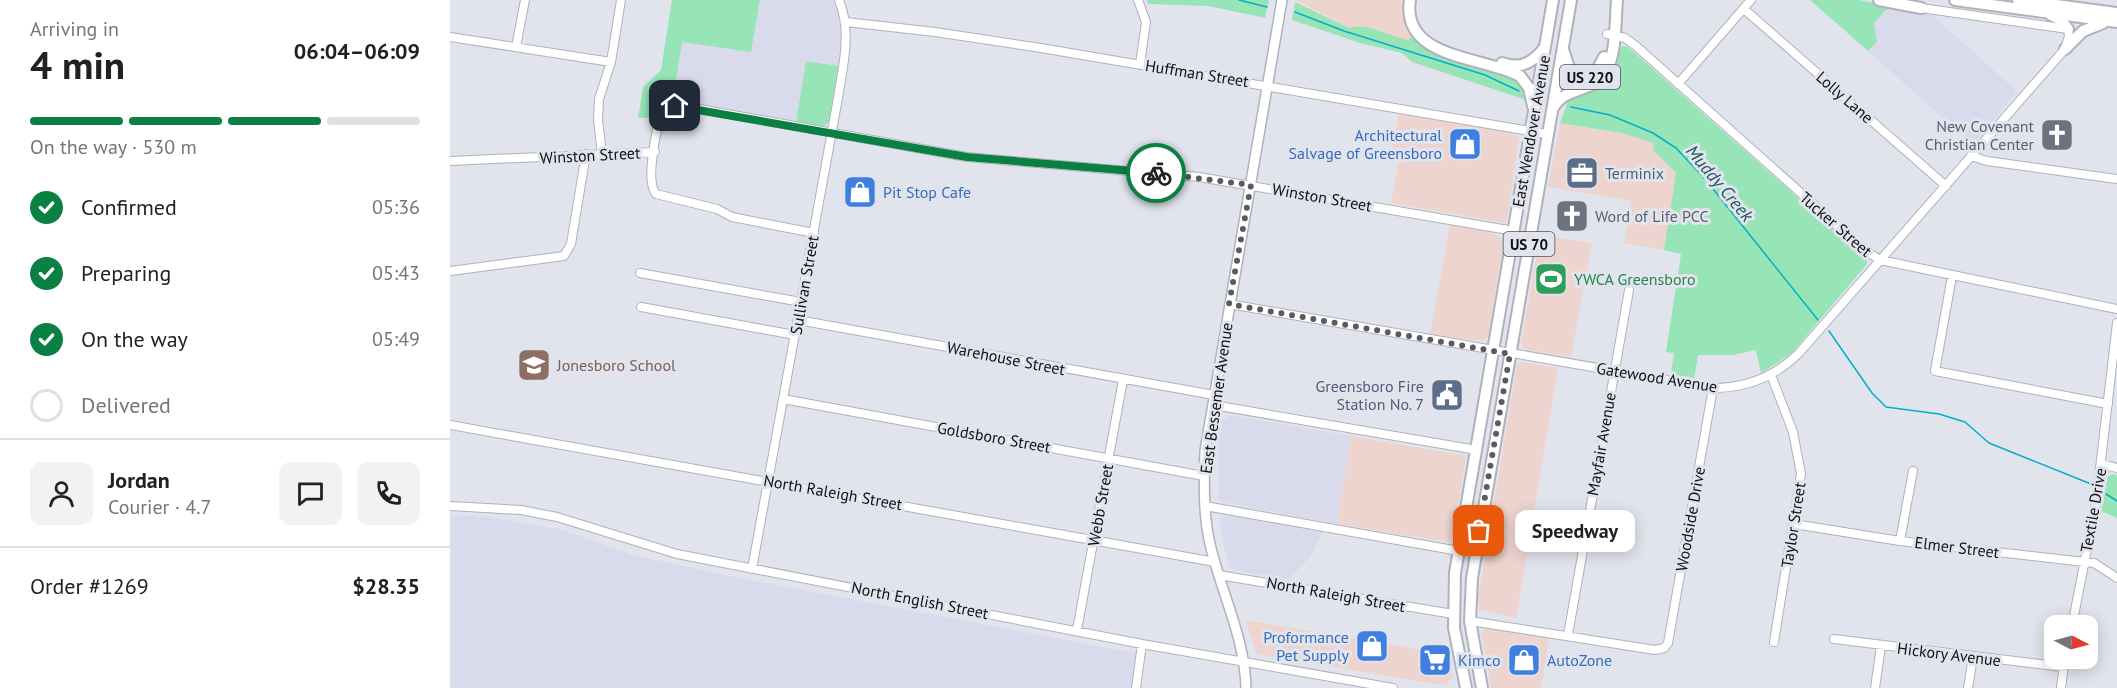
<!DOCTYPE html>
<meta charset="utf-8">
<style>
body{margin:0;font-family:"PT Sans",sans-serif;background:#f2f2f2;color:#202124;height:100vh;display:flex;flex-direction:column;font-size:22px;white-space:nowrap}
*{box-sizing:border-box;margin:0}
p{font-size:20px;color:#757577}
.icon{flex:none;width:33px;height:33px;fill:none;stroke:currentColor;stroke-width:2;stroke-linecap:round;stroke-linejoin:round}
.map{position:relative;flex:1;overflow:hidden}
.side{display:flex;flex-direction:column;background:#fff;width:450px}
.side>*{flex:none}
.needle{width:39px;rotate:96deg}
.tools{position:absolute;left:1594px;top:615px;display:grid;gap:12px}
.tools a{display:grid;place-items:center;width:54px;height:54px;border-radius:12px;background:#fff;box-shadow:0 3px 15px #0003;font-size:30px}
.pin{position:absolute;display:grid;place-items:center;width:51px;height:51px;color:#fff;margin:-26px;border-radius:12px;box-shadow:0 3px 9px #0006}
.courier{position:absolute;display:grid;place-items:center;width:60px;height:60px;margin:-30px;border:4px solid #0b8043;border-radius:50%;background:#fff;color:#222;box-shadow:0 2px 8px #0007}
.bubble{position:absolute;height:42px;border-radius:12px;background:#fff;box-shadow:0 3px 15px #0003;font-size:20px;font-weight:600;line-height:42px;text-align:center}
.headline em{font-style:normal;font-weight:600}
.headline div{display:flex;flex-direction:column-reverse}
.headline{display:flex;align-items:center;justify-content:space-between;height:102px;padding:0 30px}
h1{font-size:39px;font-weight:600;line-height:45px}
.bar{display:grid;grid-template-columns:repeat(4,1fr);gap:9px 6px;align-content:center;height:72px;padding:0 30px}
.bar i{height:8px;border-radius:4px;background:#e0e0e0}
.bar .on{background:#0b8043}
.bar p{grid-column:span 4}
.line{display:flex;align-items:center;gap:15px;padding:0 30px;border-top:2px solid #e0e0e0}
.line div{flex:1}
.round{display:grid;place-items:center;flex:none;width:63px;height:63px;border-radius:12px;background:#f2f2f2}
ol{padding:0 30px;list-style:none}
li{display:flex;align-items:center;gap:18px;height:66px}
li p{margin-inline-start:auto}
li .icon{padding:6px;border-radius:50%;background:#0b8043;color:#fff;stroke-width:4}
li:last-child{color:#757577}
li i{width:33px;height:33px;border:3px solid #e0e0e0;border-radius:50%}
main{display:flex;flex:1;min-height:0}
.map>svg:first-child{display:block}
.commercial{fill:#eed4cf}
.built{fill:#d9dbec}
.green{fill:#97e4b6}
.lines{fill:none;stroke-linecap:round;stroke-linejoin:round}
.stream{stroke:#02b0c7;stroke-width:1.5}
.minor-casing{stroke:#b0b1ba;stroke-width:10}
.major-casing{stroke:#b0b1ba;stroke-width:12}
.highway-casing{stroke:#b0b1ba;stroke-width:14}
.minor{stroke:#fff;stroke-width:8}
.major{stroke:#fff;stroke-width:9}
.highway{stroke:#fff;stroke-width:10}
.done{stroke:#5a5b60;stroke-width:6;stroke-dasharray:0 10.8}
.route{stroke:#0b8043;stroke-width:8}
.labels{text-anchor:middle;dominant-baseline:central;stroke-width:6;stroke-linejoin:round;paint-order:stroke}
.shield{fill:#e2e4ed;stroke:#4f5055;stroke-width:1.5}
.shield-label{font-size:15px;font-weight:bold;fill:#101114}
.street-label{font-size:16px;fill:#101114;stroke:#e2e4ed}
.worship-label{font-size:16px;fill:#5b616d;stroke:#e2e4ed;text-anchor:end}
.shop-label{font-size:16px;fill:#366cbe;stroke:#e2e4ed;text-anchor:start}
.service-label{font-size:16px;fill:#4e5e75;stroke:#e2e4ed;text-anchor:start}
.leisure-label{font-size:16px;fill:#27864d;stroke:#e2e4ed;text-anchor:start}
.education-label{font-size:16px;fill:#785e54;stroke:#e2e4ed;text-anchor:start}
.water-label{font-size:18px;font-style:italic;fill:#1e5761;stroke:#e2e4ed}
</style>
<main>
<section class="side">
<div class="headline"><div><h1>4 min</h1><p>Arriving in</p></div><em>06:04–06:09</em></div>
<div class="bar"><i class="on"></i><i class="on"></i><i class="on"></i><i></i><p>On the way · 530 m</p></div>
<ol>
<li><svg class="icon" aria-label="check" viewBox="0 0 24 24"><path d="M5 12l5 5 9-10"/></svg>Confirmed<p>05:36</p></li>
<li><svg class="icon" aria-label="check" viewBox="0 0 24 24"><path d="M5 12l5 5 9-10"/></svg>Preparing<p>05:43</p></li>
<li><svg class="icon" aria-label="check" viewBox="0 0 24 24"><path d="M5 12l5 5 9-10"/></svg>On the way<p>05:49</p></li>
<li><i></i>Delivered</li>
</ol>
<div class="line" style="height:108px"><a class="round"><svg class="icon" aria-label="person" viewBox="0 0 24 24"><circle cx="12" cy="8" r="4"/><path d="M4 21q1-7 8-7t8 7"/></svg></a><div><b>Jordan</b><p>Courier · 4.7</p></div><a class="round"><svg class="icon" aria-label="chat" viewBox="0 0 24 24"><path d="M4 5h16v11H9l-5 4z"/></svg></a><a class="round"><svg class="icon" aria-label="phone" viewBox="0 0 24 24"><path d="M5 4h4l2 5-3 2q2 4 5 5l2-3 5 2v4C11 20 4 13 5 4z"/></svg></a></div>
<div class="line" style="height:78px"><div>Order #1269</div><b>$28.35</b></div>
</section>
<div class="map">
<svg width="1667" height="688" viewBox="0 0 1667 688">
<rect width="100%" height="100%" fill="#e2e4ed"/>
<!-- commercial -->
<path class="commercial" d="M 845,0 L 956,0 L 955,20 L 962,36 L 958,40 L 940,37 L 928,29 L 899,28 Z
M 949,112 L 1059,132 L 1069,137 L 1057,221 L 1054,223 L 941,203 L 950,153 L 942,151 Z
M 1110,123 L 1171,133 L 1204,143 L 1203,150 L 1226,173 L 1214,250 L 1174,243 L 1181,201 L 1098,187 Z
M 1000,225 L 1042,232 L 1054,240 L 1038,336 L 1033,341 L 980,335 Z
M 1090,235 L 1142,243 L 1121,357 L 1073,349 L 1071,343 Z
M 1071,362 L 1108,368 L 1066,618 L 1029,610 L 1028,598 L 1067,365 Z
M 901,436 L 1013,455 L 1016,458 L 1002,540 L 998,542 L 887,524 Z
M 795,620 L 1000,655 L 1003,677 L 998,683 L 990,685 L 807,654 Z
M 1038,626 L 1099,636 L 1091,688 L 1041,688 L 1031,633 Z"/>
<!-- built -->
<path class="built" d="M 310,0 L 383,0 L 387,10 L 391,38 L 388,66 L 356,61 L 346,122 L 223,100 L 232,41 L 301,52 Z
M 1439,6 L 1482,15 L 1567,91 L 1523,145 L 1418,51 L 1427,42 L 1424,23 Z
M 779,415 L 901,436 L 887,524 L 772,502 L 768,498 L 769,442 L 773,420 Z
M 780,514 L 873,532 L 860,557 L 838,580 L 784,570 L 778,566 L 770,524 L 772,517 Z
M 0,515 L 38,517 L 109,529 L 183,555 L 285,577 L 685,653 L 681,688 L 0,688 Z"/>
<!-- green -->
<path class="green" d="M 222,0 L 310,0 L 301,52 L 232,42 L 223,100 L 208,106 L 204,118 L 188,118 L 193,87 L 211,70 Z
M 697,0 L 819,0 L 815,18 L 759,6 L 698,4 Z
M 1360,0 L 1409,0 L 1439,6 L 1424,23 L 1427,42 L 1418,51 Z
M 845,2 L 899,28 C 920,22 938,37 958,40 L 962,36 L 974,47 L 1064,77 L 1073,87 L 1076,100 L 962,62 L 952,53 L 910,43 L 842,20 Z
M 1173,46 L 1178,47 L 1417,259 L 1417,264 L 1341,354 L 1311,373 L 1306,350 L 1283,355 L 1248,355 L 1244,379 L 1221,374 L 1224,353 L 1216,352 L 1231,254 L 1214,250 L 1226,173 L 1203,150 L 1204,143 L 1171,133 L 1110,123 L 1119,98 C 1133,93 1153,89 1161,75 C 1166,66 1163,50 1173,46 Z
M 356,61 L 388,66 L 379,122 L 372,127 L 346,122 Z
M 1663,474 L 1667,475 L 1667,518 L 1651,511 L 1657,477 Z"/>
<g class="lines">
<!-- stream -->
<path class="stream" d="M 789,0 L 817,7
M 845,12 L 894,31 L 1035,75 L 1069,91
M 1121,107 L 1160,115 L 1203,133 L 1226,148 L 1255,179 L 1368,320
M 1379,331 L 1422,393 L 1436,407 L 1489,414 L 1515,422 L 1539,443 L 1641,484
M 1656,494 L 1667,501"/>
<!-- minor casing -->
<g class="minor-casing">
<path id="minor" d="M 688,0 L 696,22 L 690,64
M 1294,9 L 1496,186
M 396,22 L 485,32 L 591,48 L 1097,134
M 1157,34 L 1175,38 L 1186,46 L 1416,251 L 1430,260 L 1667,309
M 0,37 L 161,62
M 66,47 L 75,0
M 1228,84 L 1301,0
M 152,154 L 148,120 L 149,99 L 161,62 L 171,0
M 1521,156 L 1537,161 L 1667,179
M 0,161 L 205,152
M 364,233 L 282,217 L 267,209 L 206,194 C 195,181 206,130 212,113 L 220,107 L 233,106 L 517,157 L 749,177 L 1064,231
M 0,271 L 114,256 L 121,244 L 136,154
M 190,273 L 351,302
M 1502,276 L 1485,371 L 1658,404
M 779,304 L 1263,388 C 1297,388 1325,377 1349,353 L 1615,49 L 1619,36 L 1618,29 L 1471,8
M 191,307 L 345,335
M 348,320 L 764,395
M 1321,375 L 1343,432 L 1351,474 L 1324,642
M 333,399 L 754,476
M 763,405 L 1027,450
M 0,425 L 765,562
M 1651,464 L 1667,468
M 0,506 L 71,510 L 107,517 L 227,554 L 692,644 L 943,688
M 755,506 L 1009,551
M 1344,524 L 1450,541 L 1644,563 L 1667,578
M 1450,541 L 1463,471
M 302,569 L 388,98 C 393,65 402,32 389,0
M 769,575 L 1003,614
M 1020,621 L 1205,650 L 1214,648 L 1218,643 L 1263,388
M 1622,626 L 1646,503 L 1667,323
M 627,630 L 673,380
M 1118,635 L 1179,290
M 1384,639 L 1614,667
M 686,688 L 692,644
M 1425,688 L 1431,646
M 1518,688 L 1523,657
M 1611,688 L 1615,658"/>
</g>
<!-- major casing -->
<g class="major-casing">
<path id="major" d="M 796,688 C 795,638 771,592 760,544 C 753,514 754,482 755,451 L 832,0"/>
</g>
<!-- highway casing -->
<g class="highway-casing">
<path id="highway" d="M 960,0 C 951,59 1032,56 1070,76 L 1079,88 L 1083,106
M 1429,0 L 1471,8
M 1505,0 L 1667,22
M 1568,0 L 1667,13
M 1601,15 L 1611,20 L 1618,29
M 1113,49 L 1119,68 L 1129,78 L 1145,74 L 1154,57
M 1615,49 L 1633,31 L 1653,23
M 1052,63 C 1071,70 1084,62 1095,47
M 1103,108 C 1114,87 1142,92 1154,75 C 1167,56 1165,22 1167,0
M 1016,688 L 1004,628 L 1005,573 L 1103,0
M 1032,688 L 1020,621 L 1022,578 L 1121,0"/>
</g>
<!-- minor -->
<use href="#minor" class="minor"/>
<!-- major -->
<use href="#major" class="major"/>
<!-- highway -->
<use href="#highway" class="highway"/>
</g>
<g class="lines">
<!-- done -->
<path class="done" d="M 706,173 L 801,185 L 779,304 L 1060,354 L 1029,531"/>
<!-- route -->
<path class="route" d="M 225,106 L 517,157 L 706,173"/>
</g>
<!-- icons -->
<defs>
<g id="church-square" transform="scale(1.725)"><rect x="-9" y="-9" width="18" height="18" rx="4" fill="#6b7280" stroke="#e2e4ed"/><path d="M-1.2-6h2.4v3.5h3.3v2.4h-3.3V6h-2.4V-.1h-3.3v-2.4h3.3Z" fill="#fff"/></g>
<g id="shop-square" transform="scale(1.725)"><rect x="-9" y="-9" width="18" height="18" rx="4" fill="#3f7fe0" stroke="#e2e4ed"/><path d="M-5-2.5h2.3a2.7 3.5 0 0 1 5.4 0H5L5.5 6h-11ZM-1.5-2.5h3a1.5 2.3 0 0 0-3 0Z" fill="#fff"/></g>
<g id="office-square" transform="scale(1.725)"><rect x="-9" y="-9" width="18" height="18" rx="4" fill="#5c6f8a" stroke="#e2e4ed"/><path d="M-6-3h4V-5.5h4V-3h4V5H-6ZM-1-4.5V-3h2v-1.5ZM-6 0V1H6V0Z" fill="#fff"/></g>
<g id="stadium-square" transform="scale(1.725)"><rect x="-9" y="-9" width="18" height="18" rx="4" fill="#2e9e5b" stroke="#e2e4ed"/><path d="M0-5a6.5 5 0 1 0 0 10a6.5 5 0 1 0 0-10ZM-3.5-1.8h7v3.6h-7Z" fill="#fff"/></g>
<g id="school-square" transform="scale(1.725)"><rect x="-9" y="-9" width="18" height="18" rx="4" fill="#8d6e63" stroke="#e2e4ed"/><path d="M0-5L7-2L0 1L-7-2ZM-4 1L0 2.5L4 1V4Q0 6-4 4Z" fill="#fff"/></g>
<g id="civic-square" transform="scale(1.725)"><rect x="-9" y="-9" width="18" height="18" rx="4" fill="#5c6f8a" stroke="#e2e4ed"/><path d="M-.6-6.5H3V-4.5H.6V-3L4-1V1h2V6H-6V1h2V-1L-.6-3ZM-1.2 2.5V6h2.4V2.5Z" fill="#fff"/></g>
<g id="supermarket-square" transform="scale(1.725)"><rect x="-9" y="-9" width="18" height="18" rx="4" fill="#3f7fe0" stroke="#e2e4ed"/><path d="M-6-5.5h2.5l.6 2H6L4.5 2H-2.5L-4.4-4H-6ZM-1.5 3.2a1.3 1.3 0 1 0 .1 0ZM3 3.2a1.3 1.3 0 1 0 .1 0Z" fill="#fff"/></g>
</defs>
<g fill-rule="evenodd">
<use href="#church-square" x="1607" y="135"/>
<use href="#shop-square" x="1015" y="144"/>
<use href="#office-square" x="1132" y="173"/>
<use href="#shop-square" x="410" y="192"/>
<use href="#church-square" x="1122" y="216"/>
<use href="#stadium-square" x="1101" y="279"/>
<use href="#school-square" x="84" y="365"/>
<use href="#civic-square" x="997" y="395"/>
<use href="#shop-square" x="922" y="646"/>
<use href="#supermarket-square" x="985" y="660"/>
<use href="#shop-square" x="1074" y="660"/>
</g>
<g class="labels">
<!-- shield labels -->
<g class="shield">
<rect x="1110" y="65" width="60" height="24" rx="4.5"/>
<rect x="1053.5" y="232" width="51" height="24" rx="4.5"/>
</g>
<g class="shield-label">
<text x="1140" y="77">US 220</text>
<text x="1079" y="244">US 70</text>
</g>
<!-- street labels -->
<g class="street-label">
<text transform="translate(747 73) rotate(9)">Huffman Street</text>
<text transform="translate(1395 97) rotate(41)">Lolly Lane</text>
<text transform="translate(1081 131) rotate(-80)">East Wendover Avenue</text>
<text transform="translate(140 155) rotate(-3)">Winston Street</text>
<text transform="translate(872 197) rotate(10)">Winston Street</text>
<text transform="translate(1386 224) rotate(41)">Tucker Street</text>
<text transform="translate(354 285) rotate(-80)">Sullivan Street</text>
<text transform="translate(556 358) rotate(11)">Warehouse Street</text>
<text transform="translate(1207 377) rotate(9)">Gatewood Avenue</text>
<text transform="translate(766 398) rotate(-82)">East Bessemer Avenue</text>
<text transform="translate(544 437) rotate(10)">Goldsboro Street</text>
<text transform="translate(1151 444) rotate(-80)">Mayfair Avenue</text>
<text transform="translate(383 492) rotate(10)">North Raleigh Street</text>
<text transform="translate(650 505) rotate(-80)">Webb Street</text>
<text transform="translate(1643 510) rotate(-80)">Textile Drive</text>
<text transform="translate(1240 519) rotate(-80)">Woodside Drive</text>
<text transform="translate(1343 525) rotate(-81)">Taylor Street</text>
<text transform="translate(1507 547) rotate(7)">Elmer Street</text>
<text transform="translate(886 594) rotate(10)">North Raleigh Street</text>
<text transform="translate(470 600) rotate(11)">North English Street</text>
<text transform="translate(1499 654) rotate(7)">Hickory Avenue</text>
</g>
<!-- worship labels -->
<g class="worship-label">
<text x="1584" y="126">New Covenant<tspan x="1584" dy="18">Christian Center</tspan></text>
<text x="1145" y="216" text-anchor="start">Word of Life PCC</text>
</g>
<!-- shop labels -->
<g class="shop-label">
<text x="992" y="135" text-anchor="end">Architectural<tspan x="992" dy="18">Salvage of Greensboro</tspan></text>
<text x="433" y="192">Pit Stop Cafe</text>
<text x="899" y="637" text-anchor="end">Proformance<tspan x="899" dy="18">Pet Supply</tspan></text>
<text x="1008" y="660">Kimco</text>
<text x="1097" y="660">AutoZone</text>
</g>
<!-- service labels -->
<g class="service-label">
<text x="1155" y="173">Terminix</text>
<text x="974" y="386" text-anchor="end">Greensboro Fire<tspan x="974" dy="18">Station No. 7</tspan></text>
</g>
<!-- leisure labels -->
<g class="leisure-label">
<text x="1124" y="279">YWCA Greensboro</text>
</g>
<!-- education labels -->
<g class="education-label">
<text x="107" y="365">Jonesboro School</text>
</g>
<!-- water labels -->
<g class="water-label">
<text transform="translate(1270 183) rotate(50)">Muddy Creek</text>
</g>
</g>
</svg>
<div class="tools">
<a><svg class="needle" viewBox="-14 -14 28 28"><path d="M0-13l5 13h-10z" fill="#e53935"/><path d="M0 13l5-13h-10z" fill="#757577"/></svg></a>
</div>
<div class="pin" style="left:1029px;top:531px;background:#ea580c"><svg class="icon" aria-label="bag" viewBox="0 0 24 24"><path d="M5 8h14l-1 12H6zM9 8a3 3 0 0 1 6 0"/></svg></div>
<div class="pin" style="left:225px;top:106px;background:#1f2937"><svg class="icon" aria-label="home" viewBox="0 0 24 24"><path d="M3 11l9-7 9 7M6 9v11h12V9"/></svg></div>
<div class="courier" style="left:706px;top:173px"><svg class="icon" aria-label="bike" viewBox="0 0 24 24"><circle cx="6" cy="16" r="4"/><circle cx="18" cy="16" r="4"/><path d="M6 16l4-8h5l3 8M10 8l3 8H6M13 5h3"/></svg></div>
<div class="bubble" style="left:1065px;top:510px;width:120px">Speedway</div>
</div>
</main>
